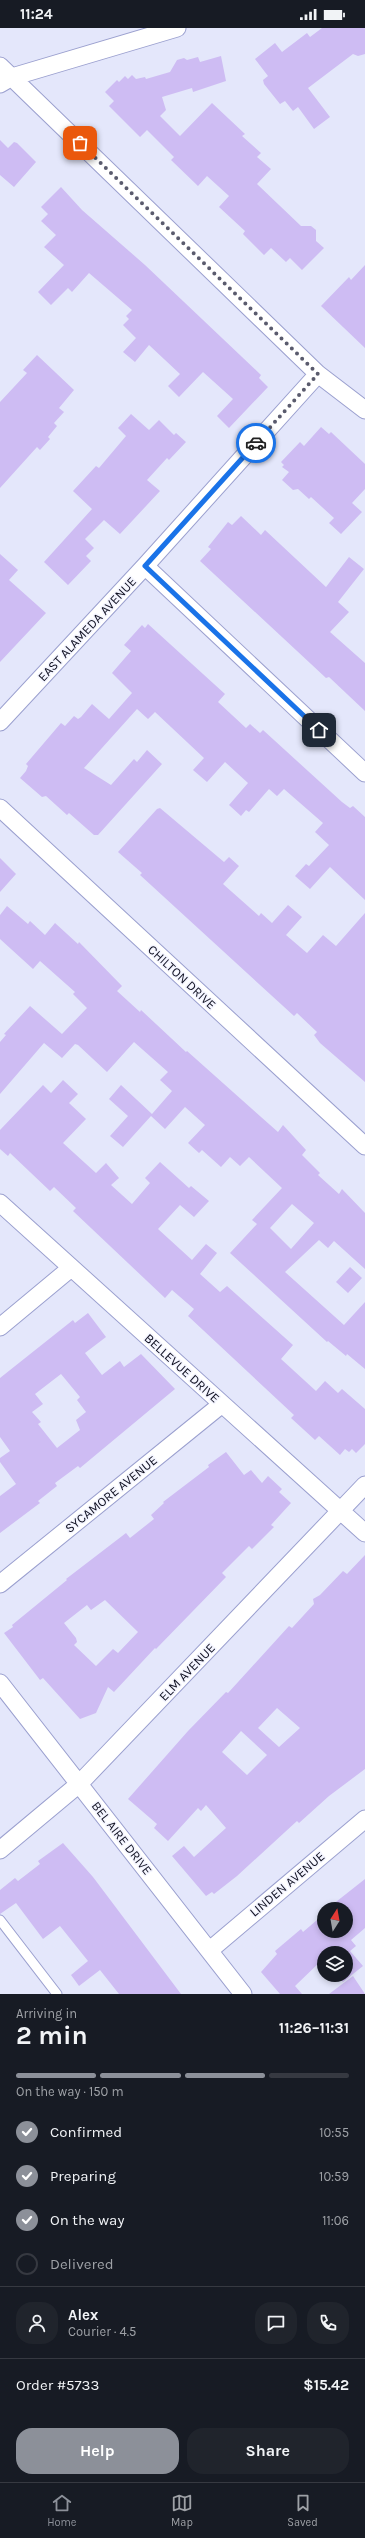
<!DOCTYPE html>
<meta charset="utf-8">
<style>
body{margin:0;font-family:Karla,sans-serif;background:#20242c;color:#f1f3f6;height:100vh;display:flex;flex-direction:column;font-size:15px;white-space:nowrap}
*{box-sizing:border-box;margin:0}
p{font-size:13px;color:#9ea1a6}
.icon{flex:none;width:22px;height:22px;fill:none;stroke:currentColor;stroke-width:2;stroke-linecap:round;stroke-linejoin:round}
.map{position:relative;height:1966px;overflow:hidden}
.drawer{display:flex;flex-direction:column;background:#171b24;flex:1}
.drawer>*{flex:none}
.needle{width:26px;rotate:11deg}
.tools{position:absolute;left:317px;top:1874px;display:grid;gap:8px}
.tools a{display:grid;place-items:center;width:36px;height:36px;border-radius:50%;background:#171b24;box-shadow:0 2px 6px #0003;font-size:20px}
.pin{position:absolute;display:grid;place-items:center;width:34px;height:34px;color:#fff;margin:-17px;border-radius:8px;box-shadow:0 2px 6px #0006}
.courier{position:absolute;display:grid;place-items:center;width:40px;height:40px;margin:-20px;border:3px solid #1a73e8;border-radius:50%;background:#fff;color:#222;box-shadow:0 1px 5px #0007}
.summary em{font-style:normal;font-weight:700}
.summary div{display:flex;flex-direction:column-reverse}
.summary{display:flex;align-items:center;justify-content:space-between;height:68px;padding:0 16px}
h1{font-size:26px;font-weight:700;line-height:30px}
.bar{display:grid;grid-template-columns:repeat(4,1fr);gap:6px 4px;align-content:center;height:48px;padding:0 16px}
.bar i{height:5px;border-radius:3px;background:#363941}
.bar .selected{background:#8c9099}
.bar p{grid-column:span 4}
.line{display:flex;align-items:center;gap:10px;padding:0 16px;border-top:1px solid #363941}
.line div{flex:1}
.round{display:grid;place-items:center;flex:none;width:42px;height:42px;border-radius:16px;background:#20242c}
ol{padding:0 16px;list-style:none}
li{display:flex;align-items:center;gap:12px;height:44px}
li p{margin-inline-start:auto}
li .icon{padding:4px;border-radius:50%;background:#8c9099;color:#fff;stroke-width:4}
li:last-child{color:#9ea1a6}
li i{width:22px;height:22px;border:2px solid #363941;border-radius:50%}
.cta{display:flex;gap:8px;margin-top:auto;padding:8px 16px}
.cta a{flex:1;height:46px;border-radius:16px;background:#8c9099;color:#fff;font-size:16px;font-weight:700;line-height:46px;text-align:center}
.cta a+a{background:#20242c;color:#f1f3f6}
.status{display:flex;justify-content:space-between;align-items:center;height:28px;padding:0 20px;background:#171b24;direction:ltr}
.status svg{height:11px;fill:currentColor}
.tab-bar{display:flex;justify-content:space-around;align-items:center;height:56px;border-top:1px solid #363941;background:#171b24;font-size:11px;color:#9ea1a6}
.tab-bar a{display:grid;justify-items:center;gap:2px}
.tab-bar .selected{color:#8c9099}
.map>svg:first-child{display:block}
.building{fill:#cebcf3;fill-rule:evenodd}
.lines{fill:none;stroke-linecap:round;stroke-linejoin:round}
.service-casing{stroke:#9ba0cf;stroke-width:11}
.minor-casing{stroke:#9ba0cf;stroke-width:19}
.service{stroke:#fff;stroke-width:9}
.minor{stroke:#fff;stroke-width:17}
.done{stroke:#5a5b6d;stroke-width:4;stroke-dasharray:0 7.2}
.route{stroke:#1a73e8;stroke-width:5}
.labels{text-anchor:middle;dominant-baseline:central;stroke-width:3;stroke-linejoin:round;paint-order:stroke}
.street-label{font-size:13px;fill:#0f1021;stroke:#f4f5ff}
</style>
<div class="status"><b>11:24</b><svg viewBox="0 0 49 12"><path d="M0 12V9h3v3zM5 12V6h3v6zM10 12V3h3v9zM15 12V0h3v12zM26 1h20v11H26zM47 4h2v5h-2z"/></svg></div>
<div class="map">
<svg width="365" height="1966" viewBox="0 0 365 1966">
<rect width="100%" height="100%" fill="#e4e7fb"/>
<!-- building -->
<path class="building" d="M 322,0 L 365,0 L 365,26 L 358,28 L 353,26 L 308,60 L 330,89 L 314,101 L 298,79 L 293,83 L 285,73 L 280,76 L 264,56 L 263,52 L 268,48 L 255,31 L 275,15 L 282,24 L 307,5 L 310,9 Z
M 221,28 L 226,53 L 193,64 L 192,60 L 162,69 L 166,82 L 160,88 L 180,108 L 212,75 L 245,106 L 242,108 L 261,125 L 257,129 L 271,141 L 257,156 L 301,198 L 311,198 L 316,202 L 316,213 L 324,220 L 302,242 L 290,230 L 286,234 L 271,220 L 264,227 L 243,206 L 245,203 L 219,179 L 229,168 L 207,148 L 198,158 L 171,132 L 174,129 L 147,102 L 140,109 L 109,78 L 114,73 L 105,64 L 117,52 L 119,54 L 125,48 L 128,51 L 132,47 L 136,51 L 145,49 L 146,51 L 170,44 L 177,32 L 184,30 L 187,32 L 198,29 L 200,34 Z
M 0,112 L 8,120 L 14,114 L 17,115 L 36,134 L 14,159 L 0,147 Z
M 61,159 L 82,182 L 145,237 L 261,347 L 259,350 L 268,359 L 229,400 L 217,388 L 233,371 L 203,344 L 179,369 L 168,358 L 180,346 L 149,317 L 135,334 L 123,324 L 136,310 L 123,297 L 129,291 L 126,288 L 132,282 L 89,245 L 72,264 L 68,260 L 51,277 L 38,264 L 64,237 L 44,219 L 56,207 L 41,193 L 48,186 L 41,179 Z
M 365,237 L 365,320 L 321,278 L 349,249 L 351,252 Z
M 37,327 L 74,362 L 59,380 L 64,384 L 54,395 L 57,398 L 48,409 L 50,411 L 40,422 L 37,419 L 0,460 L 0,374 L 27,345 L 23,342 Z
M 131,386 L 149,402 L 159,392 L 174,407 L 176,405 L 186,414 L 169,432 L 167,430 L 147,452 L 160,463 L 120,506 L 104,492 L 85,511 L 94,520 L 86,528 L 91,533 L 68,557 L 44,534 L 92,481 L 73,463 L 96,438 L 99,440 L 126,408 L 118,400 Z
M 321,399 L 329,406 L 331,404 L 365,436 L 365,461 L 352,475 L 362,484 L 341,506 L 329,495 L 334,490 L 311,469 L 309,471 L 298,461 L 293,462 L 282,452 L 289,444 L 282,439 L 284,437 L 281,434 L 300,414 L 304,418 Z
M 241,488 L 261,507 L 265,502 L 326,559 L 349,529 L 364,541 L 338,574 L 349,584 L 330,604 L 365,635 L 365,683 L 329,649 L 326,650 L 311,636 L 200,533 L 211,521 L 208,519 L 228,494 L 232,497 Z
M 0,526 L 18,542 L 9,552 L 46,585 L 0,634 Z
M 148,596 L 225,666 L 218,674 L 246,700 L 250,696 L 260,705 L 263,702 L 342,774 L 350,780 L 353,778 L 365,789 L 365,872 L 330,839 L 310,861 L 295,848 L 306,836 L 309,838 L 329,817 L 315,804 L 323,795 L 284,761 L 277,768 L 269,761 L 249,784 L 246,782 L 241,788 L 229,777 L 248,755 L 225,734 L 207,754 L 193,742 L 204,730 L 155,684 L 148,691 L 137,681 L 84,740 L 111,757 L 134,731 L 137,734 L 147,722 L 162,736 L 98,807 L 94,807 L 69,785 L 67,787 L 46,768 L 42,769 L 20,750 L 26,743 L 28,738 L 26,736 L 61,695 L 65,698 L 74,688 L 78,691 L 81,689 L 92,676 L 109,691 L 132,665 L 112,645 L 131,623 L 124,617 L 142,597 L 145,600 Z
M 160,780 L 224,834 L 229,829 L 239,838 L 223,856 L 259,888 L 261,885 L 272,895 L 288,877 L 302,889 L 286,907 L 307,925 L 323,907 L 336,918 L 365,885 L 365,1054 L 320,1015 L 314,1007 L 317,1004 L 297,985 L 294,988 L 140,847 L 142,845 L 118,824 L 157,781 Z
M 0,830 L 16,846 L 0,864 Z
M 7,878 L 28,896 L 30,893 L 45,907 L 55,895 L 78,916 L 79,914 L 122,958 L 117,963 L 140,984 L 141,982 L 186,1024 L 187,1023 L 278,1104 L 283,1097 L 306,1122 L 302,1127 L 320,1145 L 318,1147 L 339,1166 L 342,1161 L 365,1185 L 365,1241 L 334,1213 L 328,1220 L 319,1212 L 285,1244 L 344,1297 L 365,1274 L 365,1341 L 347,1326 L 346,1328 L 328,1313 L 327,1314 L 230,1225 L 257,1196 L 252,1192 L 282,1160 L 249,1129 L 240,1138 L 230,1129 L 221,1139 L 202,1122 L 199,1125 L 188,1115 L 205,1097 L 185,1079 L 165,1101 L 151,1088 L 123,1119 L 110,1108 L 128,1088 L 109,1071 L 121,1057 L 152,1086 L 172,1063 L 160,1052 L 168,1044 L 134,1014 L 107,1044 L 78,1017 L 75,1016 L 62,1030 L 44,1015 L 0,1066 L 0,1014 L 6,1007 L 4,1006 L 30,978 L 62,1006 L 87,980 L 73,966 L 75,964 L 40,933 L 33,941 L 0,911 L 0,887 ZM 292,1176 L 314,1195 L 291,1221 L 270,1200 Z
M 63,1052 L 78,1066 L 69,1075 L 86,1091 L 63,1115 L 96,1145 L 106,1135 L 119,1150 L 111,1157 L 132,1176 L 150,1155 L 145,1150 L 160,1134 L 189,1160 L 191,1158 L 209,1173 L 194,1189 L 180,1177 L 158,1201 L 192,1232 L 206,1216 L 217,1225 L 200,1246 L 220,1264 L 227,1258 L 293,1317 L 281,1331 L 316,1363 L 325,1353 L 338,1365 L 342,1361 L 365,1381 L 365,1416 L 356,1425 L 352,1421 L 349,1424 L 345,1421 L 340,1427 L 319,1408 L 315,1412 L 291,1390 L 294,1387 L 188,1288 L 194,1281 L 172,1262 L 165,1270 L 73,1183 L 76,1180 L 54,1159 L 50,1163 L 10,1125 L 8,1128 L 0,1121 L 0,1102 L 43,1057 L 51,1065 Z
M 350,1239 L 362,1250 L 348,1265 L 336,1254 Z
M 88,1285 L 106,1309 L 85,1325 L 102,1347 L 120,1333 L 124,1339 L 141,1326 L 175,1361 L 80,1440 L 78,1438 L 55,1455 L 57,1458 L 38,1473 L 40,1475 L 0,1505 L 0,1468 L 16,1456 L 0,1434 L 0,1430 L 10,1423 L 0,1409 L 0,1350 L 73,1292 L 75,1295 ZM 61,1346 L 80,1369 L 77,1372 L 86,1384 L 76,1392 L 80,1402 L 57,1420 L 38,1396 L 41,1394 L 32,1384 L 43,1376 L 35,1366 Z
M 226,1424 L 244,1447 L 251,1442 L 262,1455 L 268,1448 L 282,1461 L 279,1464 L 291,1475 L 271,1497 L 274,1499 L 252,1521 L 249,1518 L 222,1545 L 226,1549 L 156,1621 L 155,1620 L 114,1664 L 108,1659 L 96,1685 L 80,1691 L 43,1650 L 40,1652 L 4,1605 L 13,1599 L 12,1597 L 67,1552 L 66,1551 L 126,1505 L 130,1510 L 154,1491 L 151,1487 L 164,1475 L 163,1474 L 209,1439 L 208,1437 ZM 105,1572 L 138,1604 L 118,1625 L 113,1621 L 96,1638 L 74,1617 L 77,1614 L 76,1610 L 64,1595 L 87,1577 L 91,1582 Z
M 365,1527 L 365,1741 L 329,1768 L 299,1795 L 297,1793 L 237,1848 L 214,1866 L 212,1864 L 206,1868 L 172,1828 L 184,1818 L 194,1829 L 226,1800 L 206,1777 L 201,1783 L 198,1780 L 168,1813 L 154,1800 L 157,1796 L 128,1771 L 188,1703 L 226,1664 L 228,1665 L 289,1598 L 292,1600 L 314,1576 L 313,1571 L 320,1567 L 343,1543 L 347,1546 ZM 277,1680 L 300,1700 L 279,1719 L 258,1700 ZM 241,1703 L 267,1727 L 247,1747 L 222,1724 Z
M 63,1815 L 93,1849 L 181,1966 L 119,1966 L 100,1942 L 79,1958 L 71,1947 L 88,1933 L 60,1898 L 43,1911 L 16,1875 L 0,1886 L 0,1862 L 15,1850 L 18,1853 L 40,1836 L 38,1833 Z
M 365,1851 L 365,1900 L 351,1912 L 356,1918 L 350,1923 L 363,1938 L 343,1954 L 337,1947 L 346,1947 L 346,1925 L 324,1925 L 324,1934 L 322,1932 L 295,1958 L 302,1966 L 280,1966 L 261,1944 L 277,1926 L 275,1923 L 301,1901 L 303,1904 L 324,1886 L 324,1883 L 324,1903 L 346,1903 L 346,1881 L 327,1881 Z
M 353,1948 L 365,1966 L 329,1966 Z"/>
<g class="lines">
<!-- service casing -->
<g class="service-casing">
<path id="service" d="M 0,1892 L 57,1966"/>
</g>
<!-- minor casing -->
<g class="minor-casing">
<path id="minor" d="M 0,38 L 318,346 L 365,382
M 0,56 L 12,49 L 177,0
M 145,538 L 365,745
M 0,694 L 145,538 L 318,346
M 0,780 L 365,1118
M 0,1175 L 365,1505
M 0,1299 L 71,1240
M 0,1556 L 222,1376
M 0,1655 L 243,1966
M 0,1822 L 79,1756 L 365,1457
M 210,1922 L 365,1791"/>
</g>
<!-- service -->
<use href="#service" class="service"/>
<!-- minor -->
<use href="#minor" class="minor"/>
</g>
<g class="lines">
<!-- done -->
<path class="done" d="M 80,115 L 318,346 L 256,415"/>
<!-- route -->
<path class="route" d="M 256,415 L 145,538 L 319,702"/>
</g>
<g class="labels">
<!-- street labels -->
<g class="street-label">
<text transform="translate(87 601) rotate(-47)">EAST ALAMEDA AVENUE</text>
<text transform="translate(182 949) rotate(43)">CHILTON DRIVE</text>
<text transform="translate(182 1340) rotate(42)">BELLEVUE DRIVE</text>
<text transform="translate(111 1466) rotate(-39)">SYCAMORE AVENUE</text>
<text transform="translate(187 1644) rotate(-46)">ELM AVENUE</text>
<text transform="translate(122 1810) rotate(52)">BEL AIRE DRIVE</text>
<text transform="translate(287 1856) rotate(-40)">LINDEN AVENUE</text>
</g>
</g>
</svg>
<div class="tools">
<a><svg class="needle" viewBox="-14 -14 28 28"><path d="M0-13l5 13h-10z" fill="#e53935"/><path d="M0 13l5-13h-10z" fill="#9ea1a6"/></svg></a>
<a><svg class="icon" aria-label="layers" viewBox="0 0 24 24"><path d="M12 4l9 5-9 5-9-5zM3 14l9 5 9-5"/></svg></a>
</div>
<div class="pin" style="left:80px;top:115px;background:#ea580c"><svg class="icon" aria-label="bag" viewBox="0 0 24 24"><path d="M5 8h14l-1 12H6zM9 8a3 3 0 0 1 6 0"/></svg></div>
<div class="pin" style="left:319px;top:702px;background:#1f2937"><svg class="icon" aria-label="home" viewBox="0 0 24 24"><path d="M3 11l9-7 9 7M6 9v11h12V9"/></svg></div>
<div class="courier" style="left:256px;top:415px"><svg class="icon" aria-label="car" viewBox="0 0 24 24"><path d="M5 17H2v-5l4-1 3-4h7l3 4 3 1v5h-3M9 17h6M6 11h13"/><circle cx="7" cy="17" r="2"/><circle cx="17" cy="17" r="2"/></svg></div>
</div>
<section class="drawer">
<div class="summary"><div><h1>2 min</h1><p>Arriving in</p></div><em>11:26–11:31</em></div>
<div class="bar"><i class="selected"></i><i class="selected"></i><i class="selected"></i><i></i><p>On the way · 150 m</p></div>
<ol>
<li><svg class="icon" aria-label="check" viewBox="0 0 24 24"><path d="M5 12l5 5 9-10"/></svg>Confirmed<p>10:55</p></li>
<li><svg class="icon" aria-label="check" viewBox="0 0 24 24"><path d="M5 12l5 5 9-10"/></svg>Preparing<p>10:59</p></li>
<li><svg class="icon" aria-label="check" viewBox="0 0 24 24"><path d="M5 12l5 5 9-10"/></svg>On the way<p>11:06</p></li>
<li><i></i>Delivered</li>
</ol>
<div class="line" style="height:72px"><a class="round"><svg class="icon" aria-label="person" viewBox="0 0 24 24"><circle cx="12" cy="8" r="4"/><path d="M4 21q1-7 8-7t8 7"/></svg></a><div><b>Alex</b><p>Courier · 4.5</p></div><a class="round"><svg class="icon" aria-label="chat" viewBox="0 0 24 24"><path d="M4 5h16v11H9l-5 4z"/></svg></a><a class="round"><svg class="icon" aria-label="phone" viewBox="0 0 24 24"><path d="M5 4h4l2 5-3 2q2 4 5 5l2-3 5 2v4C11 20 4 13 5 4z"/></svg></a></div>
<div class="line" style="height:52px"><div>Order #5733</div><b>$15.42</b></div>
<div class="cta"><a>Help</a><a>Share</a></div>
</section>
<nav class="tab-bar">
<a class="selected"><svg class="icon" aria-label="home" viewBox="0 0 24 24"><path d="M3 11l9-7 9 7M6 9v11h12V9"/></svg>Home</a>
<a><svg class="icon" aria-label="map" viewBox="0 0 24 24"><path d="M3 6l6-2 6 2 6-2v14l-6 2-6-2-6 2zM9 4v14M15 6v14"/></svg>Map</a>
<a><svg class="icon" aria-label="saved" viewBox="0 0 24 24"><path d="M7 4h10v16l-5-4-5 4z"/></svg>Saved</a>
</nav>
